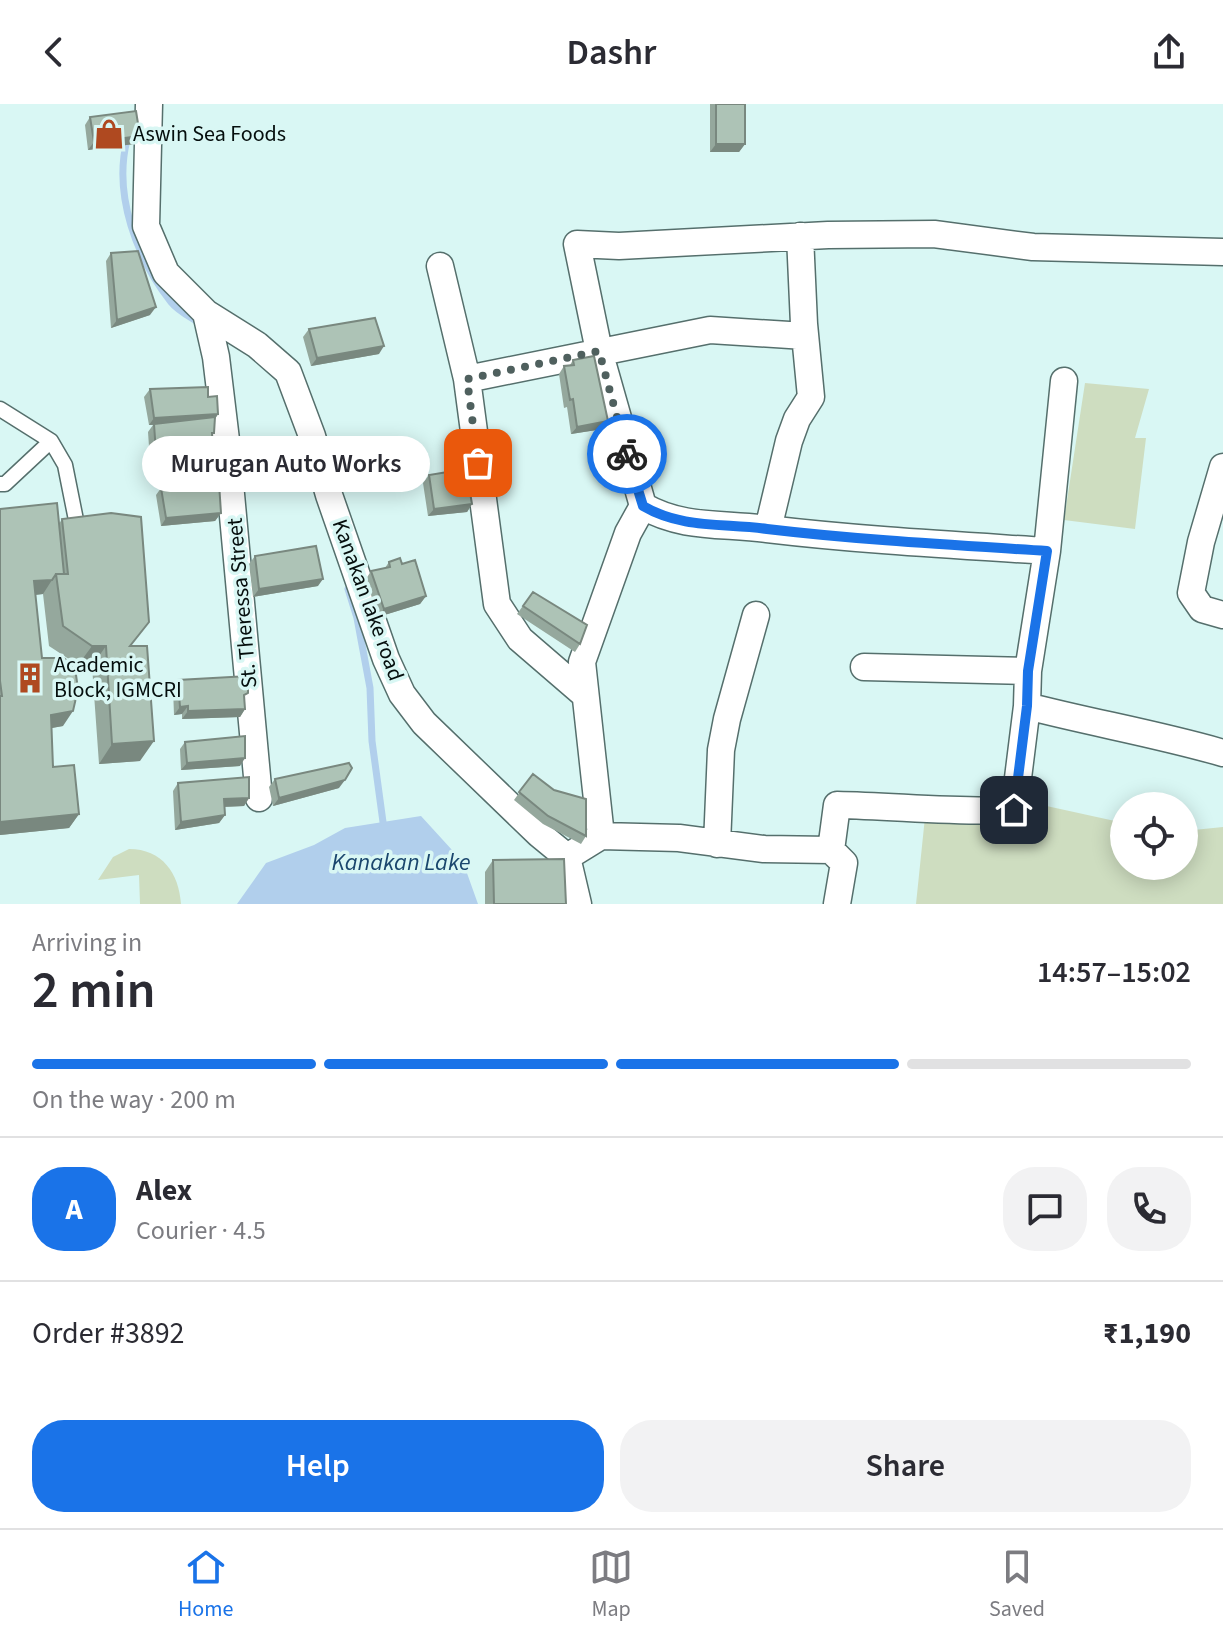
<!DOCTYPE html>
<meta charset="utf-8">
<style>
body{margin:0;font-family:"Source Sans 3",sans-serif;background:#f2f2f3;color:#2b2b33;height:100vh;display:flex;flex-direction:column;font-size:30px;white-space:nowrap}
*{box-sizing:border-box;margin:0}
p{font-size:26px;color:#7c7c81}
.icon{flex:none;width:44px;height:44px;fill:none;stroke:currentColor;stroke-width:2;stroke-linecap:round;stroke-linejoin:round}
.map{position:relative;height:800px;overflow:hidden}
.side{display:flex;flex-direction:column;background:#fff;flex:1}
.side>*{flex:none}
.buttons{position:absolute;left:1110px;top:688px;display:grid;gap:16px}
.buttons a{display:grid;place-items:center;width:88px;height:88px;border-radius:50%;background:#fff;box-shadow:0 4px 20px #0003;font-size:40px}
.pin{position:absolute;display:grid;place-items:center;width:68px;height:68px;color:#fff;margin:-34px;border-radius:16px;box-shadow:0 4px 12px #0006}
.courier{position:absolute;display:grid;place-items:center;width:80px;height:80px;margin:-40px;border:6px solid #1a73e8;border-radius:50%;background:#fff;color:#222;box-shadow:0 2px 10px #0007}
.bubble{position:absolute;height:56px;border-radius:28px;background:#fff;box-shadow:0 4px 20px #0003;font-size:26px;font-weight:600;line-height:56px;text-align:center}
.head em{font-style:normal;font-weight:600}
.head div{display:flex;flex-direction:column-reverse}
.head{display:flex;align-items:center;justify-content:space-between;height:136px;padding:0 32px}
h1{font-size:52px;font-weight:600;line-height:60px}
.bar{display:grid;grid-template-columns:repeat(4,1fr);gap:12px 8px;align-content:center;height:96px;padding:0 32px}
.bar i{height:10px;border-radius:6px;background:#e1e1e2}
.bar .selected{background:#1a73e8}
.bar p{grid-column:span 4}
.line{display:flex;align-items:center;gap:20px;padding:0 32px;border-top:2px solid #e1e1e2}
.line div{flex:1}
.round{display:grid;place-items:center;flex:none;width:84px;height:84px;border-radius:32px;background:#f2f2f3}
.primary-button{display:flex;gap:16px;margin-top:auto;padding:16px 32px}
.primary-button a{flex:1;height:92px;border-radius:32px;background:#1a73e8;color:#fff;font-size:32px;font-weight:600;line-height:92px;text-align:center}
.primary-button a+a{background:#f2f2f3;color:#2b2b33}
header{display:flex;justify-content:space-between;align-items:center;height:104px;padding:0 32px;background:#fff;font-size:36px;font-weight:600}
.dock{display:flex;justify-content:space-around;align-items:center;height:112px;border-top:2px solid #e1e1e2;background:#fff;font-size:22px;color:#7c7c81}
.dock a{display:grid;justify-items:center;gap:4px}
.dock .selected{color:#1a73e8}
.map>svg:first-child{display:block}
.green{fill:#ceddc0}
.water{fill:#b1cfec}
.lines{fill:none;stroke-linecap:round;stroke-linejoin:round}
.stream{stroke:#b1cfec;stroke-width:7}
.lane-casing{stroke:#556f6c;stroke-width:17}
.street-casing{stroke:#556f6c;stroke-width:29}
.lane{stroke:#fff;stroke-width:14}
.street{stroke:#fff;stroke-width:26}
.wall{fill:#95a89d}
.shaded-wall{fill:#79887f}
.building{fill:#adc3b6;stroke:#79887f;stroke-width:2}
.done{stroke:#4f605e;stroke-width:8;stroke-dasharray:0 14.4}
.route{stroke:#1a73e8;stroke-width:10}
.labels{text-anchor:middle;dominant-baseline:central;stroke-width:7;stroke-linejoin:round;paint-order:stroke}
.poi-label{font-size:22px;fill:#050e0d;stroke:#d9f7f4;text-anchor:start}
.street-label{font-size:22px;fill:#050e0d;stroke:#d9f7f4}
.water-label{font-size:24px;font-style:italic;fill:#1a466d;stroke:#d9f7f4}
</style>
<header><svg class="icon" aria-label="back" viewBox="0 0 24 24"><path d="M15 5l-7 7 7 7"/></svg>Dashr<svg class="icon" aria-label="share" viewBox="0 0 24 24"><path d="M12 15V3M7 8l5-5 5 5M5 13v7h14v-7"/></svg></header>
<div class="map">
<svg width="1223" height="800" viewBox="0 0 1223 800">
<rect width="100%" height="100%" fill="#d9f7f4"/>
<!-- green -->
<path class="green" d="M 1085,279 L 1149,285 L 1135,334 L 1146,334 L 1135,425 L 1064,416 Z
M 1042,701 L 1124,719 L 1124,762 L 1184,762 L 1184,727 L 1223,723 L 1223,800 L 916,800 L 925,713 L 1036,713 L 1038,702 Z
M 129,745 C 162,745 179,769 181,800 L 140,800 L 139,771 L 98,776 L 113,753 Z"/>
<!-- water -->
<path class="water" d="M 421,712 L 463,758 L 478,800 L 237,800 L 266,759 L 314,741 L 345,724 Z"/>
<g class="lines">
<!-- stream -->
<path class="stream" d="M 127,36 C 113,91 137,155 171,198 C 178,207 192,214 201,220
M 348,485 L 357,514 L 370,584 L 372,637 L 383,718"/>
<!-- lane casing -->
<g class="lane-casing">
<path id="lane" d="M 0,305 L 51,337 L 65,361 L 76,416
M 0,380 L 5,380 L 51,337"/>
</g>
<!-- street casing -->
<g class="street-casing">
<path id="street" d="M 149,0 L 146,122 L 166,169 L 206,209 L 257,241 L 288,268 L 312,332 L 329,391 L 386,555 L 402,590 L 424,619 L 539,730 L 567,753 L 578,800
M 440,162 L 467,275 L 710,226 L 805,232
M 206,209 L 216,253 L 226,336 L 259,694
M 467,275 L 497,500 L 520,535 L 585,591
M 1223,363 L 1201,438 L 1191,489 L 1202,505 L 1223,511
M 768,425 L 789,337 L 797,315 L 811,293 L 804,220 L 800,132
M 1047,447 C 954,441 860,436 767,425 C 723,419 683,425 643,402 L 599,247 L 577,140 L 619,142 L 828,131 L 934,130 L 1033,143 L 1223,148
M 864,563 L 1028,567
M 1027,602 C 1092,619 1158,630 1223,649
M 601,732 L 582,558 L 628,429 L 643,402
M 717,740 L 721,646 L 727,615 L 756,511
M 567,753 L 601,732 L 679,734 L 764,745 L 831,746
M 837,800 L 844,759 L 831,746 L 837,701 C 896,702 955,709 1014,706 L 1027,602 L 1028,567 L 1047,447 L 1064,277"/>
</g>
<!-- lane -->
<use href="#lane" class="lane"/>
<!-- street -->
<use href="#street" class="street"/>
</g>
<!-- wall -->
<path class="wall" d="M 710,0 L 745,0 L 745,40 L 739,48 L 710,48 Z
M 90,13 L 134,40 L 88,46 L 85,21 Z
M 111,149 L 150,211 L 111,224 L 106,157 Z
M 309,225 L 379,250 L 311,262 L 303,233 Z
M 573,256 L 608,317 L 603,325 L 571,330 L 567,303 L 564,304 L 559,270 L 564,262 L 570,261 Z
M 150,285 L 208,293 L 218,310 L 215,315 L 207,352 L 150,357 L 148,328 L 153,321 L 149,321 L 144,293 Z
M 429,371 L 472,400 L 467,408 L 428,412 L 423,379 Z
M 161,384 L 221,409 L 215,417 L 161,422 L 156,391 Z
M 0,405 L 59,420 L 62,415 L 132,542 L 140,657 L 99,660 L 92,562 L 78,561 L 49,542 L 43,490 L 35,491 L 42,554 L 63,622 L 51,624 L 53,663 L 79,710 L 69,724 L 0,731 Z
M 255,452 L 318,482 L 253,493 L 249,460 Z
M 389,458 L 402,460 L 426,492 L 420,500 L 378,513 L 366,475 L 371,467 L 385,464 Z
M 533,488 L 580,540 L 575,548 L 517,510 Z
M 178,576 L 244,594 L 245,605 L 240,613 L 182,615 L 182,610 L 174,611 L 173,584 Z
M 185,638 L 240,662 L 181,666 L 180,645 Z
M 533,670 L 586,732 L 581,740 L 543,720 L 514,696 Z
M 275,675 L 339,684 L 273,702 L 269,683 Z
M 178,679 L 249,694 L 244,702 L 224,703 L 225,711 L 219,719 L 175,726 L 173,687 Z
M 493,756 L 566,800 L 485,800 L 485,768 Z"/>
<!-- shaded-wall -->
<path class="shaded-wall" d="M 140,32 L 134,40 L 88,46 L 94,38 Z
M 716,40 L 745,40 L 739,48 L 710,48 Z
M 156,203 L 150,211 L 111,224 L 117,216 Z
M 384,242 L 379,250 L 311,262 L 317,254 Z
M 218,310 L 213,318 L 149,321 L 154,314 Z
M 608,317 L 603,325 L 571,330 L 577,323 Z
M 213,344 L 207,352 L 150,357 L 156,349 Z
M 472,400 L 467,408 L 428,412 L 434,405 Z
M 221,409 L 215,417 L 161,422 L 166,414 Z
M 323,475 L 318,482 L 253,493 L 259,485 Z
M 52,476 L 43,490 L 24,492 L 34,477 Z
M 426,492 L 420,500 L 378,513 L 384,505 Z
M 92,542 L 106,542 L 92,562 L 78,561 Z
M 188,602 L 182,610 L 174,611 L 180,603 Z
M 245,605 L 240,613 L 182,615 L 188,607 Z
M 73,607 L 63,622 L 41,626 L 51,611 Z
M 154,637 L 140,657 L 99,660 L 112,640 Z
M 245,654 L 240,662 L 181,666 L 187,659 Z
M 345,676 L 339,684 L 273,702 L 279,694 Z
M 249,694 L 244,702 L 219,703 L 224,695 Z
M 79,710 L 69,724 L 0,731 L 0,718 Z
M 225,711 L 219,719 L 175,726 L 181,718 Z"/>
<!-- building -->
<path class="building" d="M 716,0 L 745,0 L 745,40 L 716,40 Z
M 136,7 L 140,32 L 94,38 L 90,13 Z
M 138,147 L 156,203 L 117,216 L 111,149 Z
M 375,214 L 384,242 L 317,254 L 309,225 Z
M 594,252 L 608,317 L 577,323 L 573,295 L 570,296 L 564,262 L 574,261 L 573,256 Z
M 208,283 L 208,293 L 217,292 L 218,310 L 154,314 L 150,285 Z
M 215,313 L 214,329 L 212,329 L 213,344 L 156,349 L 154,320 Z
M 466,365 L 472,400 L 434,405 L 429,371 Z
M 219,379 L 221,409 L 166,414 L 161,384 Z
M 57,399 L 64,470 L 56,470 L 52,476 L 34,477 L 42,554 L 64,554 L 75,564 L 78,585 L 73,607 L 51,611 L 53,663 L 74,661 L 79,710 L 0,718 L 0,592 L 2,592 L 0,577 L 0,405 Z
M 111,409 L 141,413 L 149,518 L 130,542 L 147,542 L 154,637 L 112,640 L 106,542 L 92,542 L 63,522 L 56,470 L 68,470 L 62,415 Z
M 316,442 L 323,475 L 259,485 L 255,452 Z
M 400,454 L 402,460 L 415,456 L 426,492 L 384,505 L 371,467 L 390,463 L 389,458 Z
M 533,488 L 587,521 L 580,540 L 523,502 Z
M 248,572 L 248,589 L 244,591 L 245,605 L 188,607 L 188,602 L 180,603 L 178,576 Z
M 245,632 L 245,654 L 187,659 L 185,638 Z
M 349,659 L 352,664 L 345,676 L 279,694 L 275,675 Z
M 533,670 L 554,686 L 586,695 L 586,732 L 548,712 L 519,688 Z
M 249,673 L 249,694 L 224,695 L 225,711 L 181,718 L 178,679 Z
M 564,755 L 566,800 L 494,800 L 493,756 Z"/>
<g class="lines">
<!-- done -->
<path class="done" d="M 478,359 L 467,275 L 599,247 L 627,350"/>
<!-- route -->
<path class="route" d="M 627,350 L 643,402 C 682,425 724,419 767,425 C 860,436 954,441 1047,447 L 1028,567 L 1027,602 L 1014,706"/>
</g>
<!-- icons -->
<defs>
<g id="shop-bare" transform="scale(2.4)"><path d="M-5-2.5h2.3a2.7 3.5 0 0 1 5.4 0H5L5.5 6h-11ZM-1.5-2.5h3a1.5 2.3 0 0 0-3 0Z" fill="#af4920" stroke="#d9f7f4" stroke-width="2.5" paint-order="stroke"/></g>
<g id="building-bare" transform="scale(2.4)"><path d="M-4-6H4V6H1V3H-1V6H-4ZM-2.5-4.3h1.7v1.8h-1.7ZM.8-4.3h1.7v1.8H.8ZM-2.5-1h1.7V.8h-1.7ZM.8-1h1.7V.8H.8Z" fill="#af4920" stroke="#d9f7f4" stroke-width="2.5" paint-order="stroke"/></g>
</defs>
<g fill-rule="evenodd">
<use href="#shop-bare" x="109" y="30"/>
<use href="#building-bare" x="30" y="574"/>
</g>
<g class="labels">
<!-- poi labels -->
<g class="poi-label">
<text x="133" y="30">Aswin Sea Foods</text>
<text x="54" y="561">Academic<tspan x="54" dy="25">Block, IGMCRI</tspan></text>
</g>
<!-- street labels -->
<g class="street-label">
<text transform="translate(368 496) rotate(70)">Kanakan lake road</text>
<text transform="translate(242 499) rotate(-95)">St. Theressa Street</text>
</g>
<!-- water labels -->
<g class="water-label">
<text x="401" y="758">Kanakan Lake</text>
</g>
</g>
</svg>
<div class="buttons">
<a><svg class="icon" aria-label="locate" viewBox="0 0 24 24"><circle cx="12" cy="12" r="6"/><path d="M12 2v4M12 18v4M2 12h4M18 12h4"/></svg></a>
</div>
<div class="pin" style="left:478px;top:359px;background:#ea580c"><svg class="icon" aria-label="bag" viewBox="0 0 24 24"><path d="M5 8h14l-1 12H6zM9 8a3 3 0 0 1 6 0"/></svg></div>
<div class="pin" style="left:1014px;top:706px;background:#1f2937"><svg class="icon" aria-label="home" viewBox="0 0 24 24"><path d="M3 11l9-7 9 7M6 9v11h12V9"/></svg></div>
<div class="courier" style="left:627px;top:350px"><svg class="icon" aria-label="bike" viewBox="0 0 24 24"><circle cx="6" cy="16" r="4"/><circle cx="18" cy="16" r="4"/><path d="M6 16l4-8h5l3 8M10 8l3 8H6M13 5h3"/></svg></div>
<div class="bubble" style="left:142px;top:332px;width:288px">Murugan Auto Works</div>
</div>
<section class="side">
<div class="head"><div><h1>2 min</h1><p>Arriving in</p></div><em>14:57–15:02</em></div>
<div class="bar"><i class="selected"></i><i class="selected"></i><i class="selected"></i><i></i><p>On the way · 200 m</p></div>
<div class="line" style="height:144px"><b class="round" style="background:#1a73e8;color:#fff">A</b><div><b>Alex</b><p>Courier · 4.5</p></div><a class="round"><svg class="icon" aria-label="chat" viewBox="0 0 24 24"><path d="M4 5h16v11H9l-5 4z"/></svg></a><a class="round"><svg class="icon" aria-label="phone" viewBox="0 0 24 24"><path d="M5 4h4l2 5-3 2q2 4 5 5l2-3 5 2v4C11 20 4 13 5 4z"/></svg></a></div>
<div class="line" style="height:104px"><div>Order #3892</div><b>₹1,190</b></div>
<div class="primary-button"><a>Help</a><a>Share</a></div>
</section>
<nav class="dock">
<a class="selected"><svg class="icon" aria-label="home" viewBox="0 0 24 24"><path d="M3 11l9-7 9 7M6 9v11h12V9"/></svg>Home</a>
<a><svg class="icon" aria-label="map" viewBox="0 0 24 24"><path d="M3 6l6-2 6 2 6-2v14l-6 2-6-2-6 2zM9 4v14M15 6v14"/></svg>Map</a>
<a><svg class="icon" aria-label="saved" viewBox="0 0 24 24"><path d="M7 4h10v16l-5-4-5 4z"/></svg>Saved</a>
</nav>
